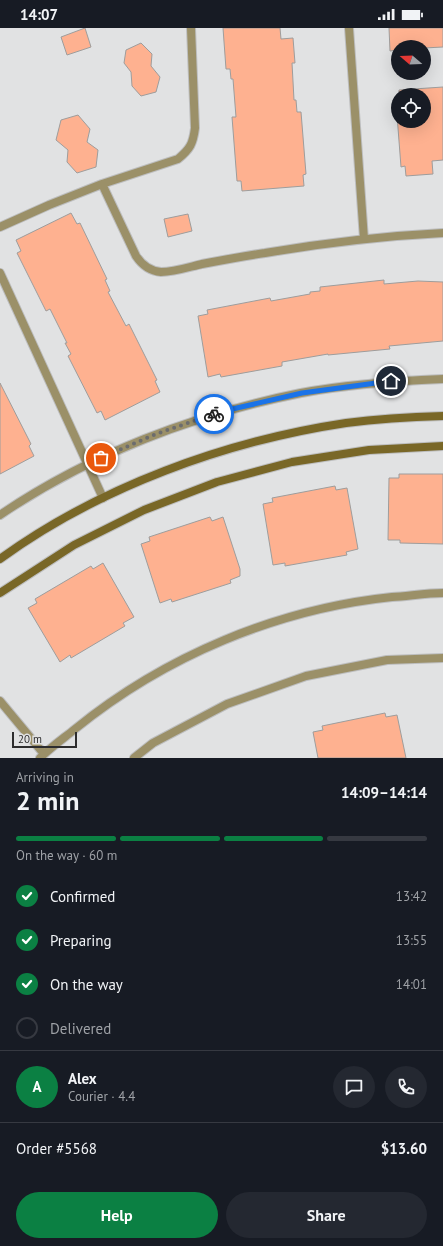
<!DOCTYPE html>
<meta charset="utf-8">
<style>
body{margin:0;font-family:"PT Sans",sans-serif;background:#242831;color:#f1f3f6;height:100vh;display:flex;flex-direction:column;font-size:15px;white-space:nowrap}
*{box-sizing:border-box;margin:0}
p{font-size:13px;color:#9ea1a6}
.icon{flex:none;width:22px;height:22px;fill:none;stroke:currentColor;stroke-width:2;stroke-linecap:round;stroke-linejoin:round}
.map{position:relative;height:730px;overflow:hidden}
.drawer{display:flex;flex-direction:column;background:#171b24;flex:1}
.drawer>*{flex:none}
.needle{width:26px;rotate:289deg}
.controls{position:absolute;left:391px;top:12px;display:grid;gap:8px}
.controls a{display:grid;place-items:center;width:40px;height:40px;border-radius:50%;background:#171b24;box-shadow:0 4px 16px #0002;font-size:20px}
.scale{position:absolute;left:12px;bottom:10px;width:65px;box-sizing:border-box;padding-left:4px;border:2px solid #2d2d2e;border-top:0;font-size:11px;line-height:14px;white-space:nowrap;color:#2d2d2e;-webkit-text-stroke:3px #e1e2e3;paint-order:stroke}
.pin{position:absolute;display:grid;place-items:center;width:34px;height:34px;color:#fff;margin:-17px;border:2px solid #fff;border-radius:50%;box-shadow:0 1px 4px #0007}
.courier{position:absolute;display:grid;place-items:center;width:40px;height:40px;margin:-20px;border:3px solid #1a73e8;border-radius:50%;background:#fff;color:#222;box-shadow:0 1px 5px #0007}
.head em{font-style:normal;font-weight:600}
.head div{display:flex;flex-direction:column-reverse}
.head{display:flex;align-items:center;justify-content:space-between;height:68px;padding:0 16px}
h1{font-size:26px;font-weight:600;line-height:30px}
.bar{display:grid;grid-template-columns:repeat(4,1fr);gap:6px 4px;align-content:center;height:48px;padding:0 16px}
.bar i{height:5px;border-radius:3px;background:#363941}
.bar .active{background:#0b8043}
.bar p{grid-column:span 4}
.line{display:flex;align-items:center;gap:10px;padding:0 16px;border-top:1px solid #363941}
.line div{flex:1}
.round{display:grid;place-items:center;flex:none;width:42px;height:42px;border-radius:21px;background:#242831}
ol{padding:0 16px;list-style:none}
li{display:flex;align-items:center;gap:12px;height:44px}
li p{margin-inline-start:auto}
li .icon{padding:4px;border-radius:50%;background:#0b8043;color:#fff;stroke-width:4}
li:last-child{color:#9ea1a6}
li i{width:22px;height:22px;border:2px solid #363941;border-radius:50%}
.action{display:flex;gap:8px;margin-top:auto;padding:8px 16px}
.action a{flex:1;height:46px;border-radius:24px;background:#0b8043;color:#fff;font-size:16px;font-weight:600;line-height:46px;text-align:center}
.action a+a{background:#242831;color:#f1f3f6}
.status{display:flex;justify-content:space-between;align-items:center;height:28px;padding:0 20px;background:#171b24;direction:ltr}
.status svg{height:11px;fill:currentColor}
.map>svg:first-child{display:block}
.building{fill:#feb190;stroke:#9e9d9c}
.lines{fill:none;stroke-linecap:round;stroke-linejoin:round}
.street-casing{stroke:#bdbebf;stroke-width:10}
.secondary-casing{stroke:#bdbebf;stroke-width:10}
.street{stroke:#9b9068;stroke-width:8}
.secondary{stroke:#796727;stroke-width:8}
.done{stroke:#6c6c6d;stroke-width:4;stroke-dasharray:0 7.2}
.route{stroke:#1a73e8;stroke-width:5}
</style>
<div class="status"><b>14:07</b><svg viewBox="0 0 49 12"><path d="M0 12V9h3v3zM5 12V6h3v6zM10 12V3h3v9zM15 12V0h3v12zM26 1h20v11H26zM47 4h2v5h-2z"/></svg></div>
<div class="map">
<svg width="443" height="730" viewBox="0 0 443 730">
<rect width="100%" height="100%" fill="#e1e2e3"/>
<!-- building -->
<path class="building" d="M 85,0 L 91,19 L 67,27 L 61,9 Z
M 223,0 L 280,0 L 281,11 L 293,10 L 295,35 L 292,35 L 294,72 L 296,72 L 297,84 L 301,84 L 306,146 L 303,147 L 304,158 L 242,163 L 241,153 L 237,153 L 232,89 L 236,89 L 233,51 L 231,51 L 230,41 L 226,41 Z
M 389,0 L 443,0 L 443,19 L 424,20 L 424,19 L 398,19 L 398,22 L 390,23 Z
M 141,15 L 152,26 L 151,38 L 160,49 L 156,64 L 141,68 L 132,58 L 131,44 L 124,35 L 126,22 Z
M 443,59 L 443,132 L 432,133 L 433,146 L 406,148 L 405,138 L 401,139 L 396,74 L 398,74 L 398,93 L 424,93 L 424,67 L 399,67 L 399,62 Z
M 78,87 L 90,101 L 87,114 L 98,122 L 96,139 L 77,145 L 67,134 L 68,122 L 56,112 L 61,92 Z
M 71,185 L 77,196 L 80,195 L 107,251 L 105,252 L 110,263 L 108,264 L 126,298 L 129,296 L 157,352 L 155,353 L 160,364 L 105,392 L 101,383 L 97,385 L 68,328 L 71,326 L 65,315 L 67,315 L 50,281 L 46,283 L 17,225 L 21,223 L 16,212 Z
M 188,186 L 192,203 L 168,209 L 164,191 Z
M 384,252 L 384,256 L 418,253 L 443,254 L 443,313 L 389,318 L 390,321 L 328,327 L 328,326 L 282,334 L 282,338 L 221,349 L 220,346 L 208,349 L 198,288 L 208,286 L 207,282 L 270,270 L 271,273 L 310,266 L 310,264 L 320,263 L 320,259 Z
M 0,355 L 31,416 L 29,418 L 34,428 L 0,446 Z
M 399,446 L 443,446 L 443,516 L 400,515 L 400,512 L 388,512 L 389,450 L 399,450 Z
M 335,458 L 336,462 L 347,460 L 358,521 L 346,524 L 347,527 L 285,538 L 285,535 L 273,537 L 263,476 L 273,474 L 272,470 Z
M 210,489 L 212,493 L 223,489 L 240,541 L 240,548 L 230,552 L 231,555 L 172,574 L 171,571 L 160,575 L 141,516 L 150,513 L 149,509 Z
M 103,535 L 134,589 L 123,595 L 125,598 L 71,630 L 70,627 L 60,634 L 28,580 L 37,575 L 35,571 L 91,538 L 93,541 Z
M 385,685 L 386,689 L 397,687 L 406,730 L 318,730 L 313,704 L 323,702 L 322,698 Z"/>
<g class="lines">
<!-- street casing -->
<g class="street-casing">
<path id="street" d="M 349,0 L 364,211
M 102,156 L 136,228 C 142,237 149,243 161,244 C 174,244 189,239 202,236 C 223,232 244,228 265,225 C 324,215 383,208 443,205
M 0,199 L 49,177 L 102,156 L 178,131 C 190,121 193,116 195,100 L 191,0
M 0,245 L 103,470
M 0,487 C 90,426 195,386 301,365 C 348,356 396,353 443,351
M 0,673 L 44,726
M 40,730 C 51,719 64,710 75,701 C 165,628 277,581 392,569 C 409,568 426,565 443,565
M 134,730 L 153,715 L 227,676 L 306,648 L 387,632 L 443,630"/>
</g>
<!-- secondary casing -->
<g class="secondary-casing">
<path id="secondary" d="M 0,531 C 99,459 226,413 346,395 C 378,391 411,389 443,388
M 0,565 L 74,517 L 144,482 L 217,454 L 292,434 L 369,422 L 443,418"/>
</g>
<!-- street -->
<use href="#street" class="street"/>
<!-- secondary -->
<use href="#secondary" class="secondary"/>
</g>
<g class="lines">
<!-- done -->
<path class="done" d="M 101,430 L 156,406 L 214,386"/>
<!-- route -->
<path class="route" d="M 214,386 L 228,382 L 302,365 L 391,353"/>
</g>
</svg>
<div class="controls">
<a><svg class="needle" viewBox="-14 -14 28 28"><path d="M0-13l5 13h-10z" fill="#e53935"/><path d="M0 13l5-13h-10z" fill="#9ea1a6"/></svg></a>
<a><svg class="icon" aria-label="locate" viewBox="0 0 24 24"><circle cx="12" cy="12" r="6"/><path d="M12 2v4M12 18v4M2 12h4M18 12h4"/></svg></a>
</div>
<div class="scale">20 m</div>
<div class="pin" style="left:101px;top:430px;background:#ea580c"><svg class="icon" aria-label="bag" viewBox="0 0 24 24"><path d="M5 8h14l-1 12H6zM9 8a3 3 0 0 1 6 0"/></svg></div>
<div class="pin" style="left:391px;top:353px;background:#1f2937"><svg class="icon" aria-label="home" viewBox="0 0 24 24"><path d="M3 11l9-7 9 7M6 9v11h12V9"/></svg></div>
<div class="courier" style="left:214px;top:386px"><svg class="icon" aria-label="bike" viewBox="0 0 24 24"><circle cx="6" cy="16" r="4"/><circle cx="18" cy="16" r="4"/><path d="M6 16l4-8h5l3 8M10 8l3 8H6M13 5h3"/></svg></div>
</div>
<section class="drawer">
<div class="head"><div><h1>2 min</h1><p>Arriving in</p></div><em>14:09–14:14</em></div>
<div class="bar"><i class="active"></i><i class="active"></i><i class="active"></i><i></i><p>On the way · 60 m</p></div>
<ol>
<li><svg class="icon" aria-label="check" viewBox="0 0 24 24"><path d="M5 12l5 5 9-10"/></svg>Confirmed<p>13:42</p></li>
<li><svg class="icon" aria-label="check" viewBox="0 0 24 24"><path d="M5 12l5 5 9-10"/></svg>Preparing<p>13:55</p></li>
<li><svg class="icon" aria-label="check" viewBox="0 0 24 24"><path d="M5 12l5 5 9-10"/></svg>On the way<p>14:01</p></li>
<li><i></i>Delivered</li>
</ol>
<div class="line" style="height:72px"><b class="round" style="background:#0b8043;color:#fff">A</b><div><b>Alex</b><p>Courier · 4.4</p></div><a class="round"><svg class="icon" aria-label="chat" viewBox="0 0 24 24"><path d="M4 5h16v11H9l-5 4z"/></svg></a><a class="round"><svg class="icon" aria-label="phone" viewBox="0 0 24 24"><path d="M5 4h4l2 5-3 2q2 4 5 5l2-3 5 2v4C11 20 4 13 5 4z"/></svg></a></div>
<div class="line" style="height:52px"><div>Order #5568</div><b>$13.60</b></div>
<div class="action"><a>Help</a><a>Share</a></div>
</section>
